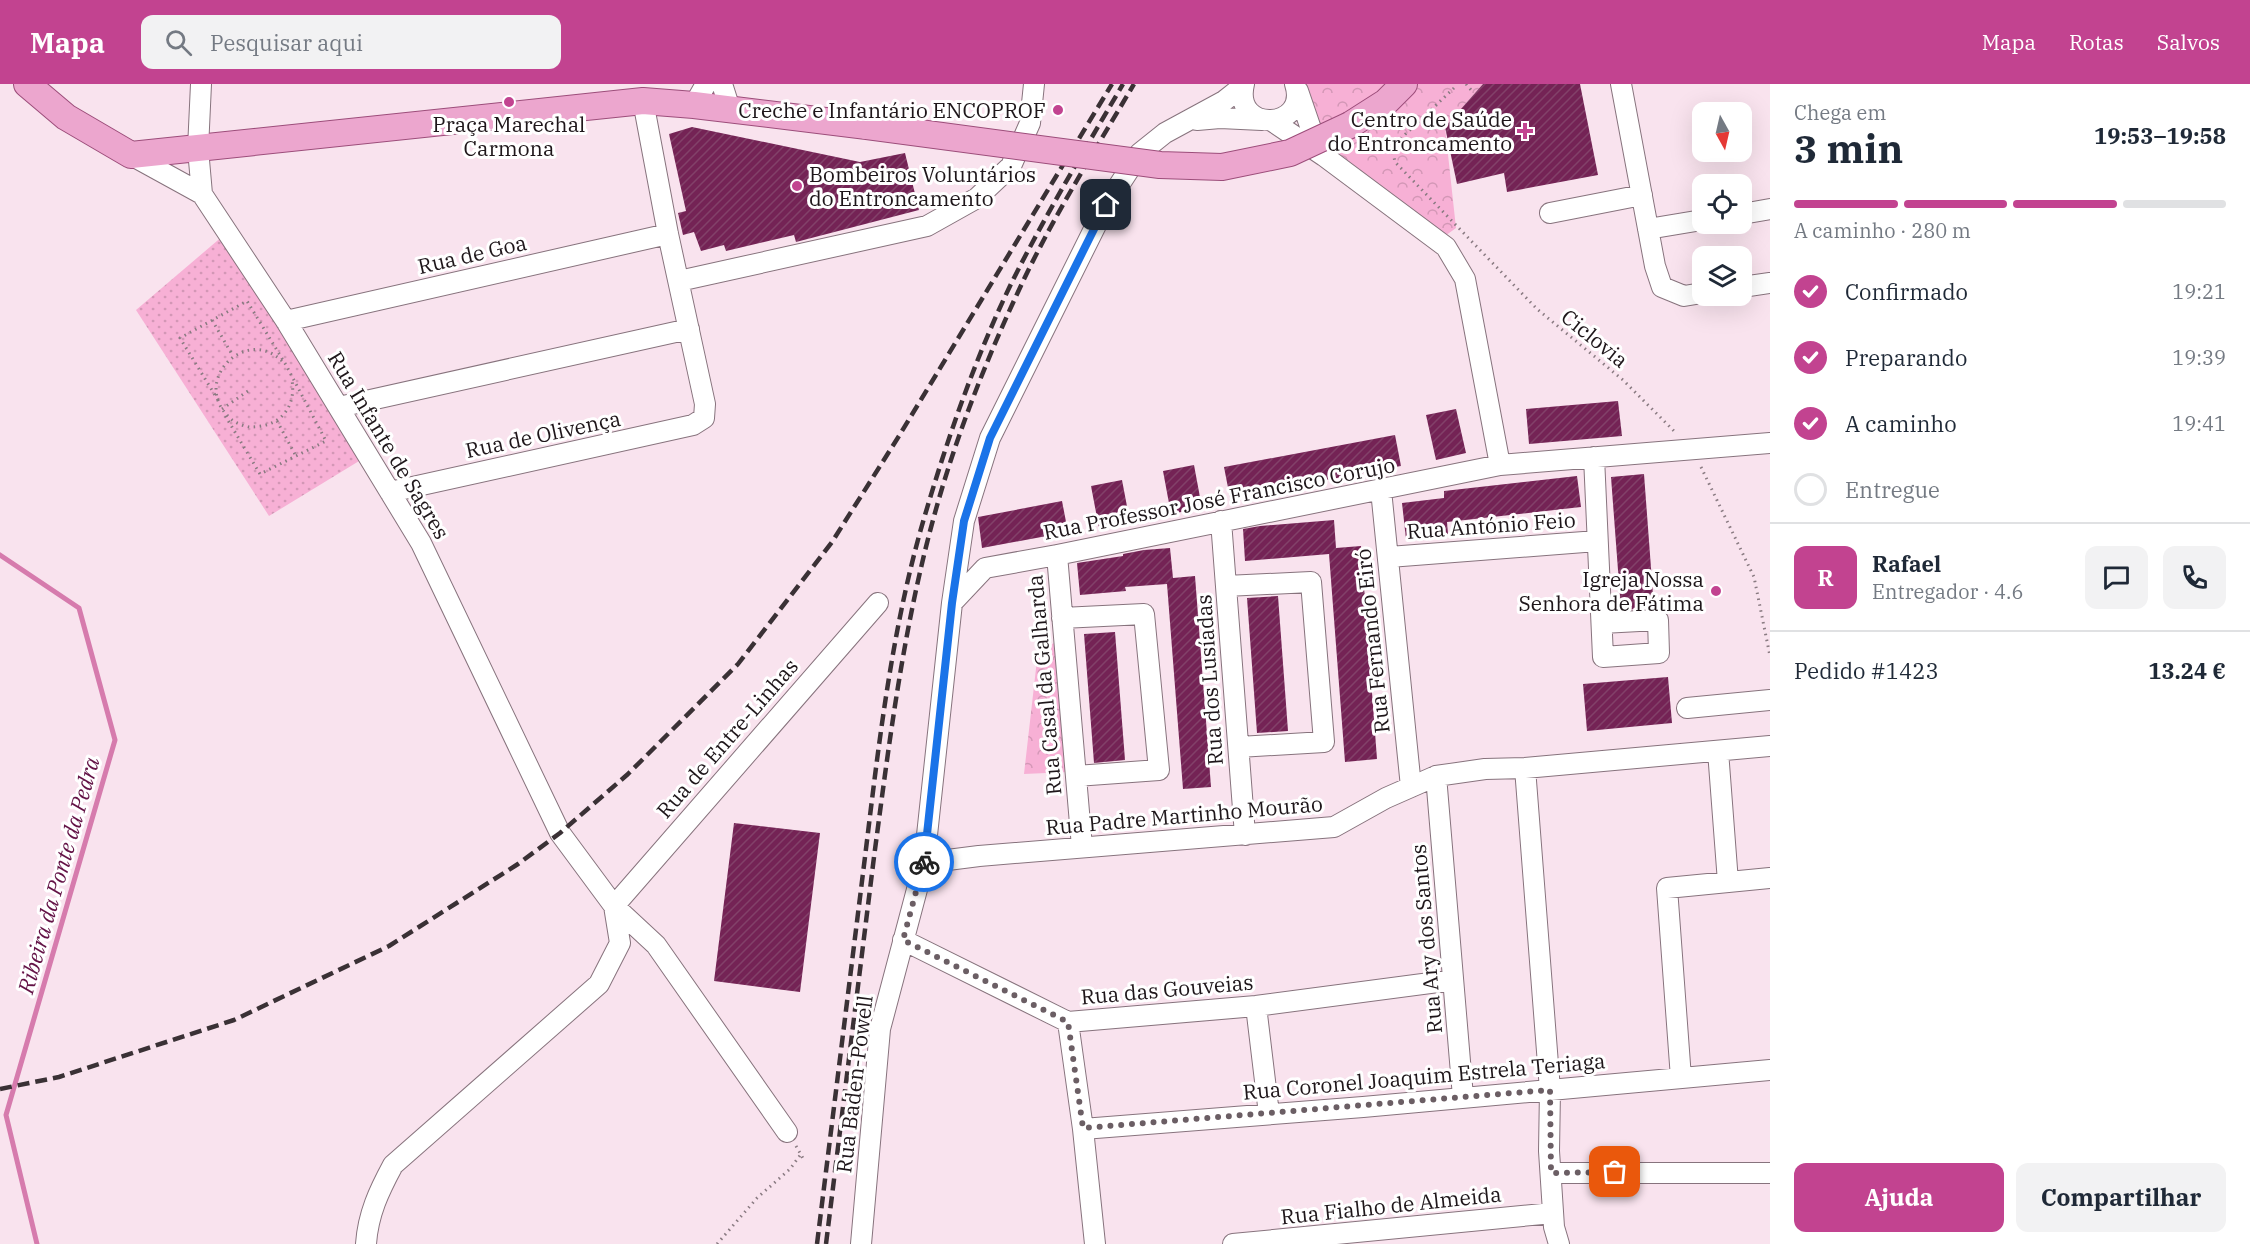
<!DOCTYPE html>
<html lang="pt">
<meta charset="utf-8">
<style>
body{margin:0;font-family:"IBM Plex Serif",serif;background:#f2f2f3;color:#1f2937;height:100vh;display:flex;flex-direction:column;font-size:22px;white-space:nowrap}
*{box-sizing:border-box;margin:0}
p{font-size:20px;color:#747a83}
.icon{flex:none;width:33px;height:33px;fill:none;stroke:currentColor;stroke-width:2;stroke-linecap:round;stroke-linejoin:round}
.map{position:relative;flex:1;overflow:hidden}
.panel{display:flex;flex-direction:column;background:#fff;width:480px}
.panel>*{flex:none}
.needle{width:39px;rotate:172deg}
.tools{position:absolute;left:1692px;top:18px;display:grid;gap:12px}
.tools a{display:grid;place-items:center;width:60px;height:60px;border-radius:12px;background:#fff;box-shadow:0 6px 24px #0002;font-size:30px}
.pin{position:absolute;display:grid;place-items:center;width:51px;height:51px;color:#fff;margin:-26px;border-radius:12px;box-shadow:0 3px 9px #0006}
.courier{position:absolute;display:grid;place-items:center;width:60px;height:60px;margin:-30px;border:4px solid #1a73e8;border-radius:50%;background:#fff;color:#222;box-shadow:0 2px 8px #0007}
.summary em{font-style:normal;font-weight:700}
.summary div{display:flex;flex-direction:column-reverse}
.summary{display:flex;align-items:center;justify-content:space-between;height:102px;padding:0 24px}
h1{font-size:39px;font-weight:700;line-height:45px}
.bar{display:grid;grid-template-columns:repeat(4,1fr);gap:9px 6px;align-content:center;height:72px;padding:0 24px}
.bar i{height:8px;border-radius:4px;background:#e0e1e3}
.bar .active{background:#c24390}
.bar p{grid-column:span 4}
.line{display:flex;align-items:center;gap:15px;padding:0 24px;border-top:2px solid #e0e1e3}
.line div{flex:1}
.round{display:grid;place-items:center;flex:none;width:63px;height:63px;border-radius:12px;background:#f2f2f3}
ol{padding:0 24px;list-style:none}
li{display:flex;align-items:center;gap:18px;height:66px}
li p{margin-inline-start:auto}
li .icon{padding:6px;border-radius:50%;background:#c24390;color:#fff;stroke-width:4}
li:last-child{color:#747a83}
li i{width:33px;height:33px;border:3px solid #e0e1e3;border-radius:50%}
.primary-button{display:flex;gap:12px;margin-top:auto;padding:12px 24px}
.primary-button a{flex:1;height:69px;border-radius:12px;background:#c24390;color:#fff;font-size:24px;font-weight:700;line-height:69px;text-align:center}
.primary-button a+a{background:#f2f2f3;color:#1f2937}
header{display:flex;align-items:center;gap:36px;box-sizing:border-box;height:84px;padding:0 30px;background:#c24390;color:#fff}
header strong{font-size:28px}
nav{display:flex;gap:33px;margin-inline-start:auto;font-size:21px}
.search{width:420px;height:54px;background:#f2f2f3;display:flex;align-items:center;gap:15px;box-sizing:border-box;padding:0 21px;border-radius:12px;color:#747a83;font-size:22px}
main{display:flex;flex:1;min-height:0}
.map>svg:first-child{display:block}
.park{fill:url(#park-crowns)}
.garden{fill:url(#garden-dots)}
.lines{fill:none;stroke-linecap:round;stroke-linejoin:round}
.stream{stroke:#d67bad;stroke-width:5}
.building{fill:url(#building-hatch)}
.minor-casing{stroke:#87737d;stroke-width:22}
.major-casing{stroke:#9c4d7a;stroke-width:28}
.path{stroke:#897a81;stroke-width:3;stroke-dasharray:1.5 4.5;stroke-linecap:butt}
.minor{stroke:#fff;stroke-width:20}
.major{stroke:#eca6ce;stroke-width:26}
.rail{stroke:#3a3135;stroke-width:4.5;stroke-dasharray:12 6;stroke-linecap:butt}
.major-bridge-casing{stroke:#9c4d7a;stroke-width:28;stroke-linecap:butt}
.major-bridge{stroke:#eca6ce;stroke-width:26}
.done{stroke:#6b5e64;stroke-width:6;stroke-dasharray:0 10.8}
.route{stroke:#1a73e8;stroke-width:8}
.poi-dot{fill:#c24390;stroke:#fff;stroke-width:2}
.labels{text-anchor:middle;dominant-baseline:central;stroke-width:6;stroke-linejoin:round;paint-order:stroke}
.poi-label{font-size:21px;fill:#1e161a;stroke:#fff;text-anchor:end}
.street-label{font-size:21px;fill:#1e161a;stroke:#fff}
.water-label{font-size:22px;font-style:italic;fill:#631246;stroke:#fff}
</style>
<header>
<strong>Mapa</strong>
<div class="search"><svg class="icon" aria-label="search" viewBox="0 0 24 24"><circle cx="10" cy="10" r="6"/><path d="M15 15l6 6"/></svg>Pesquisar aqui</div>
<nav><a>Mapa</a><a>Rotas</a><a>Salvos</a></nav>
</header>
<main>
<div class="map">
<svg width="1770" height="1160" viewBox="0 0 1770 1160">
<defs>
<pattern id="park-crowns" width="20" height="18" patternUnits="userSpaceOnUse" patternTransform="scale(1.5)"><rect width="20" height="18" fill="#f7b0d5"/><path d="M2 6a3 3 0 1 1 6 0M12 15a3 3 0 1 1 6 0" fill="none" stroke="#d397b6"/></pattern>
<pattern id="garden-dots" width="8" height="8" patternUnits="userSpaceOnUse" patternTransform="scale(1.5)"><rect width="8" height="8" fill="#f7b0d5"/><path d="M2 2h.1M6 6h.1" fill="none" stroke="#d397b6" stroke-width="1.8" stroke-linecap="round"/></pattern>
<pattern id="building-hatch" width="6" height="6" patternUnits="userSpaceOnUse" patternTransform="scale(1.5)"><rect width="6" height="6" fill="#742355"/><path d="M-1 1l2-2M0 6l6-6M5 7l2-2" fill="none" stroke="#824169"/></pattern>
</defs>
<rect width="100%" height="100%" fill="#f9e3ee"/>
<!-- park -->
<path class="park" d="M 1306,0 L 1385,0 L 1364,19 L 1319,45 L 1311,24 Z
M 1414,0 L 1483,0 L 1445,43 L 1456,144 L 1438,157 L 1324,72 Z
M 1054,559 L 1061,564 L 1069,688 L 1024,690 L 1038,567 Z"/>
<!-- garden -->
<path class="garden" d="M 224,151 L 364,374 L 269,432 L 136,226 Z"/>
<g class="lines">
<!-- stream -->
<path class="stream" d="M 0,471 L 79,524 L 115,656 L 6,1031 L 37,1160"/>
</g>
<!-- building -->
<path class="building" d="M 1483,0 L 1580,0 L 1598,91 L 1507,108 L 1504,89 L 1457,100 L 1445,43 Z
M 692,43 L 860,78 L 905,69 L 919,126 L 796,158 L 794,151 L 726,167 L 724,161 L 701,167 L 694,148 L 683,151 L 678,129 L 686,127 L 669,50 Z
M 1618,317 L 1622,352 L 1529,360 L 1526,325 Z
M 1456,325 L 1466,369 L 1436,376 L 1426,331 Z
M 1395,351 L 1401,382 L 1230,414 L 1224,383 Z
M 1194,381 L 1202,424 L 1171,430 L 1163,387 Z
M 1644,390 L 1654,524 L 1621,526 L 1611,393 Z
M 1577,392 L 1581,423 L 1447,438 L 1448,450 L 1406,455 L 1402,419 L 1444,414 L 1444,407 Z
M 1122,396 L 1130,438 L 1099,444 L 1091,402 Z
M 1062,417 L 1068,448 L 982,464 L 978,433 Z
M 1334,436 L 1336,464 L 1361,462 L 1377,675 L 1345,678 L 1329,470 L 1245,477 L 1243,445 L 1260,442 Z
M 1170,464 L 1173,494 L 1195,492 L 1211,703 L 1183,705 L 1167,500 L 1125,503 L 1126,507 L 1080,511 L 1077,479 L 1123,472 L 1123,470 L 1144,466 Z
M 1278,512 L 1288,647 L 1257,649 L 1247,514 Z
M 1115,548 L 1125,676 L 1094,679 L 1084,550 Z
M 1668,593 L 1672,639 L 1587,647 L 1583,600 Z
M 734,739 L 820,749 L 800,908 L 714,897 Z"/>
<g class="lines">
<!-- minor casing -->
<g class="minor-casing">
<path id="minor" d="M 201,0 L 198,65 L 202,110 L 286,237 L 421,459 L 560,749 L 614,822 L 620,859 L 599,900 L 393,1081 C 379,1107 368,1130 366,1160
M 722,0 L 730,25
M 1244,0 C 1232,50 1310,46 1295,0
M 1621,0 L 1655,182 L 1662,203 L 1684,212 L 1702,209
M 1298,7 L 1310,42 L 1322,69
M 694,21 L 706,0
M 1197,36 L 1220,34 L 1262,36
M 1272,37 L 1324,72 L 1446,163 L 1465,195 L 1500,381
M 131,71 L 202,110
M 1550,129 L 1642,111
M 1742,130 L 1770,125
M 1648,145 L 1702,136
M 679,197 L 927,142 L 977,114 L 1011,82 L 1030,39 L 1034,0
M 1742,203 L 1770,199
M 286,237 L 668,150
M 339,323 L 689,245
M 1594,373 C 1597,440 1600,506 1603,573 L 1659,569 L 1658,536 L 1602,539
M 1381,406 L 1411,703
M 390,408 L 693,341 L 704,334 L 705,320 L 668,150 L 643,17
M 1221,437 L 1245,751
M 1057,471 L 1082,763
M 1389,473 L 1597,457
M 1226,502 L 1311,498 L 1324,658 L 1239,663
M 952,519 L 964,437 L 990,354 L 1106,121 L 1140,69 L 1165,49 L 1224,17 L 1243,2
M 1062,534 L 1144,530 L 1159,686 L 1076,692
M 1687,624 L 1770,616
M 1718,667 L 1728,798
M 1525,684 L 1550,1006 L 1549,1067 L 1554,1143 L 1559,1160
M 1436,692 L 1463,1013
M 924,779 L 979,772 L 1334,743 L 1386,714 L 1436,692 L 1485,685 L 1525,684 L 1770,662
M 903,856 L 1068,938 L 1256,922 L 1453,896
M 1256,922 L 1269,1030
M 1068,938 L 1083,1045 L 1095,1160
M 1681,994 L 1667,804 L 1770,794
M 1083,1045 L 1363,1023 L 1770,986
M 787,1048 L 656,861 L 614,822 L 878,519
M 1551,1089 L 1770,1089
M 861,1160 L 880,945 L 924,779 L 952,519 L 985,484 L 1057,471 L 1500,381 L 1770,359
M 1233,1160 L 1553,1129"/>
</g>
<!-- major casing -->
<g class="major-casing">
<path id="major" d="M 27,0 L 66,33 L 131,71 L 643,17 L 694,21 L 867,42
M 1350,41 L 1386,18 L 1404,0"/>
</g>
<!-- path -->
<path class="path" d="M 1466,0 L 1472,7
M 1454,4 L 1395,60 L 1393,69 L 1395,78 L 1537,225 L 1623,296 L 1676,349
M 212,236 L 233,272
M 282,277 C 245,241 190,298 230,334 C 235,339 243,342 250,343 C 262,343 275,340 283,331 C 292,321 294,309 292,296
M 218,316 L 180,254 L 247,217 L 286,281 L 326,357 L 260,390 L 223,328
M 222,325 L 248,307
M 277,337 L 296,372
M 1701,383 L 1754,493 L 1770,572
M 796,1062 L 804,1076
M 717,1160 L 757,1114 L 790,1085 L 801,1070"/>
<!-- minor -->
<use href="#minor" class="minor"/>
<!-- major -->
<use href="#major" class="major"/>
<!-- rail -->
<path class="rail" d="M 0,1005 L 59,993 L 234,936 L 389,862 L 518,780 L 560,749 L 628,690 L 738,580 L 832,458 L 899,352 L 1112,0
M 817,1160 C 833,1031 849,902 865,773 C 879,658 892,542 925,431 C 948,353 975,275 1010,202 C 1044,133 1084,67 1123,0
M 826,1160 C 842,1031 858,902 874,773 C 889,660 903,546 933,436 C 954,358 984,281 1018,208 C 1051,136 1094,68 1134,0"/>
<!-- major-bridge casing -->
<g class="major-bridge-casing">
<path id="major-bridge" d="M 867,42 L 1160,81 L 1222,83 L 1290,69 L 1350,41"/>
</g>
<!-- major-bridge -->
<use href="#major-bridge" class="major-bridge"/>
</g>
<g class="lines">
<!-- done -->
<path class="done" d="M 924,778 L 903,856 L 1068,938 L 1083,1044 L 1550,1006 L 1551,1089 L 1615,1088"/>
<!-- route -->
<path class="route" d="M 924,778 L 952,519 L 964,437 L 990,354 L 1106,121"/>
</g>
<!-- markers -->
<g class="poi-dot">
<circle cx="509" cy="18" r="6"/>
<circle cx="1058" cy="26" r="6"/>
<path d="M1522 38h6v6h6v6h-6v6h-6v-6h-6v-6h6z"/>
<circle cx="797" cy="102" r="6"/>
<circle cx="1716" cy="507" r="6"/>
</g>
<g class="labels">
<!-- poi labels -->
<g class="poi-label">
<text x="1046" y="26">Creche e Infantário ENCOPROF</text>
<text x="1512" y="35">Centro de Saúde<tspan x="1512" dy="24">do Entroncamento</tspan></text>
<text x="509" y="40" text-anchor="middle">Praça Marechal<tspan x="509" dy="24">Carmona</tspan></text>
<text x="809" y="90" text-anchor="start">Bombeiros Voluntários<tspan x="809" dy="24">do Entroncamento</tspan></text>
<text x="1704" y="495">Igreja Nossa<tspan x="1704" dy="24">Senhora de Fátima</tspan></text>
</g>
<!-- street labels -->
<g class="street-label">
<text transform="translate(472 170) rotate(-13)">Rua de Goa</text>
<text transform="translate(1595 254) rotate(39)">Ciclovia</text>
<text transform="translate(543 350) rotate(-12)">Rua de Olivença</text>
<text transform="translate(389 361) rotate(59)">Rua Infante de Sagres</text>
<text transform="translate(1219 414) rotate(-11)">Rua Professor José Francisco Corujo</text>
<text transform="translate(1491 441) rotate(-4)">Rua António Feio</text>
<text transform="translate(1372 557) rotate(-96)">Rua Fernando Eiró</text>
<text transform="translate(1209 596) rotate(-94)">Rua dos Lusíadas</text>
<text transform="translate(1044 601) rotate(-95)">Rua Casal da Galharda</text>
<text transform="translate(727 654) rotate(-49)">Rua de Entre-Linhas</text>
<text transform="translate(1184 731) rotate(-5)">Rua Padre Martinho Mourão</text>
<text transform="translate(1426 855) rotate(-95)">Rua Ary dos Santos</text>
<text transform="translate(1167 905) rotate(-5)">Rua das Gouveias</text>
<text transform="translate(1424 992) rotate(-5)">Rua Coronel Joaquim Estrela Teriaga</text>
<text transform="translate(854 1000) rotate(-83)">Rua Baden-Powell</text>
<text transform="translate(1391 1121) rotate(-6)">Rua Fialho de Almeida</text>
</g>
<!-- water labels -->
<g class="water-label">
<text transform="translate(58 791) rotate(-74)">Ribeira da Ponte da Pedra</text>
</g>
</g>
</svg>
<div class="tools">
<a><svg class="needle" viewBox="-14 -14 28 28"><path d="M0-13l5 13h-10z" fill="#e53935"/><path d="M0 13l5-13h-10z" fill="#747a83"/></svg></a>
<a><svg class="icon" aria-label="locate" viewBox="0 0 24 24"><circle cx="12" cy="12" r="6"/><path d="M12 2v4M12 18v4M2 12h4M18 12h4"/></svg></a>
<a><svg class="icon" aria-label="layers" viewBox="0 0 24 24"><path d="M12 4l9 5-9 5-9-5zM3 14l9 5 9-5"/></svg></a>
</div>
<div class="pin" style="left:1615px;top:1088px;background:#ea580c"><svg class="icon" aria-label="bag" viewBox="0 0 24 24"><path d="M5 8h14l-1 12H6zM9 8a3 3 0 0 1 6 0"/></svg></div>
<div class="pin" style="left:1106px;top:121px;background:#1f2937"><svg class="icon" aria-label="home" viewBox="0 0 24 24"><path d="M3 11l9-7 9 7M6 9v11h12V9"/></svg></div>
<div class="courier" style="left:924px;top:778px"><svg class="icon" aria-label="bike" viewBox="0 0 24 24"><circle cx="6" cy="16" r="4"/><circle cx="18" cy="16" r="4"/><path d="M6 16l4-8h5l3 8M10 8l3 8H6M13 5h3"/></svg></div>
</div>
<section class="panel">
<div class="summary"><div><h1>3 min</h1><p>Chega em</p></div><em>19:53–19:58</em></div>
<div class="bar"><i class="active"></i><i class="active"></i><i class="active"></i><i></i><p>A caminho · 280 m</p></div>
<ol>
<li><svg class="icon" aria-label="check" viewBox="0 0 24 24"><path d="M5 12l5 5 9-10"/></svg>Confirmado<p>19:21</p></li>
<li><svg class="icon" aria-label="check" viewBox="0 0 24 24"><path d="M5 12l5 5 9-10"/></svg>Preparando<p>19:39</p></li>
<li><svg class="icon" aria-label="check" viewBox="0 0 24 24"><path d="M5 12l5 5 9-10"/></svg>A caminho<p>19:41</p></li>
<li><i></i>Entregue</li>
</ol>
<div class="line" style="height:108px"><b class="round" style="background:#c24390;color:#fff">R</b><div><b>Rafael</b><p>Entregador · 4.6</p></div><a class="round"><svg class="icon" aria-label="chat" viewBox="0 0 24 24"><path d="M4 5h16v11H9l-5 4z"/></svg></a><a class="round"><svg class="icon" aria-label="phone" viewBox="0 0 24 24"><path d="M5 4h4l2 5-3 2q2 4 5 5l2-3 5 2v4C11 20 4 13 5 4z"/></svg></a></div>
<div class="line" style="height:78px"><div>Pedido #1423</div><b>13.24 €</b></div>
<div class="primary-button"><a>Ajuda</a><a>Compartilhar</a></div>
</section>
</main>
